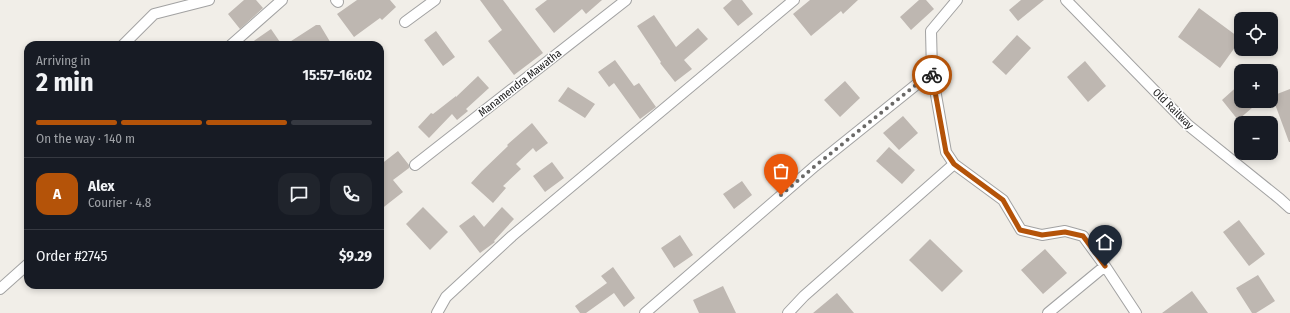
<!DOCTYPE html>
<meta charset="utf-8">
<style>
body{margin:0;font-family:"Fira Sans Condensed",sans-serif;background:#20242c;color:#f1f3f6;height:100vh;display:flex;flex-direction:column;font-size:15px;white-space:nowrap}
*{box-sizing:border-box;margin:0}
p{font-size:13px;color:#9ea1a6}
.icon{flex:none;width:22px;height:22px;fill:none;stroke:currentColor;stroke-width:2;stroke-linecap:round;stroke-linejoin:round}
.map{position:relative;flex:1;overflow:hidden}
.panel{position:absolute;left:24px;top:41px;width:360px;height:248px;display:flex;flex-direction:column;background:#171b24;border-radius:12px;box-shadow:0 2px 6px #0003}
.panel>*{flex:none}
.tools{position:absolute;left:1234px;top:12px;display:grid;gap:8px}
.tools a{display:grid;place-items:center;width:44px;height:44px;border-radius:8px;background:#171b24;box-shadow:0 2px 6px #0003;font-size:20px}
.pin{position:absolute;display:grid;place-items:center;width:34px;height:34px;color:#fff;margin:-41px -17px;border-radius:50% 50% 50% 0;rotate:-45deg;box-shadow:0 0 4px #0007}
.pin .icon{rotate:45deg}
.courier{position:absolute;display:grid;place-items:center;width:40px;height:40px;margin:-20px;border:3px solid #b45309;border-radius:50%;background:#fff;color:#222;box-shadow:0 1px 5px #0007}
.overview em{font-style:normal;font-weight:700}
.overview div{display:flex;flex-direction:column-reverse}
.overview{display:flex;align-items:center;justify-content:space-between;height:68px;padding:0 12px}
h1{font-size:26px;font-weight:700;line-height:30px}
.bar{display:grid;grid-template-columns:repeat(4,1fr);gap:6px 4px;align-content:center;height:48px;padding:0 12px}
.bar i{height:5px;border-radius:3px;background:#363941}
.bar .selected{background:#b45309}
.bar p{grid-column:span 4}
.line{display:flex;align-items:center;gap:10px;padding:0 12px;border-top:1px solid #363941}
.line div{flex:1}
.round{display:grid;place-items:center;flex:none;width:42px;height:42px;border-radius:12px;background:#20242c}
.map>svg:first-child{display:block}
.building{fill:#beb7b1}
.lines{fill:none;stroke-linecap:round;stroke-linejoin:round}
.street-casing{stroke:#a2a2a2;stroke-width:12}
.street{stroke:#fff;stroke-width:10}
.done{stroke:#6a6967;stroke-width:4;stroke-dasharray:0 7.2}
.route{stroke:#b45309;stroke-width:5}
.labels{text-anchor:middle;dominant-baseline:central;stroke-width:3;stroke-linejoin:round;paint-order:stroke}
.street-label{font-size:11px;fill:#212121;stroke:#fff}
</style>
<div class="map">
<svg width="1290" height="313" viewBox="0 0 1290 313">
<rect width="100%" height="100%" fill="#f1eee8"/>
<!-- building -->
<path class="building" d="M 244,0 L 256,0 L 263,8 L 240,29 L 228,14 Z
M 357,0 L 390,0 L 396,7 L 382,20 L 380,18 L 354,37 L 337,14 Z
M 480,0 L 503,0 L 543,53 L 514,75 L 488,41 L 502,30 Z
M 547,0 L 602,0 L 586,14 L 582,9 L 554,33 L 535,9 Z
M 732,0 L 742,0 L 753,14 L 738,26 L 723,8 Z
M 810,0 L 858,0 L 843,14 L 841,11 L 811,36 L 793,14 Z
M 919,0 L 926,0 L 934,9 L 911,30 L 900,17 Z
M 1021,0 L 1044,0 L 1018,21 L 1009,10 Z
M 1199,8 L 1241,39 L 1220,68 L 1178,37 Z
M 654,15 L 676,47 L 698,28 L 708,39 L 684,60 L 692,69 L 675,82 L 660,63 L 661,62 L 637,26 Z
M 316,25 L 320,25 L 332,45 L 285,45 Z
M 271,29 L 282,45 L 248,45 Z
M 436,31 L 455,57 L 443,66 L 424,40 Z
M 1017,35 L 1031,48 L 1006,75 L 992,62 Z
M 615,60 L 634,86 L 639,83 L 656,107 L 640,119 L 614,83 L 609,87 L 598,72 Z
M 1085,61 L 1106,86 L 1088,102 L 1067,77 Z
M 478,76 L 489,88 L 466,109 L 468,111 L 457,120 L 452,114 L 429,138 L 418,127 L 431,113 L 433,114 L 456,96 L 456,97 Z
M 845,81 L 860,98 L 840,117 L 824,100 Z
M 1241,83 L 1241,101 L 1260,101 L 1238,120 L 1222,100 Z
M 568,87 L 595,104 L 585,118 L 558,101 Z
M 1290,89 L 1290,142 L 1289,142 L 1272,96 Z
M 903,116 L 918,133 L 899,150 L 883,133 Z
M 532,123 L 548,143 L 536,152 L 533,148 L 516,164 L 521,169 L 503,186 L 506,188 L 493,203 L 471,183 L 482,171 L 508,146 L 507,145 Z
M 889,147 L 915,170 L 902,184 L 876,161 Z
M 398,151 L 409,165 L 409,168 L 393,180 L 403,192 L 380,210 L 380,165 Z
M 552,162 L 564,178 L 545,192 L 533,176 Z
M 742,181 L 752,195 L 734,209 L 723,194 Z
M 423,207 L 448,232 L 430,250 L 406,224 Z
M 502,207 L 514,219 L 494,241 L 495,242 L 480,253 L 459,226 L 474,215 L 484,227 Z
M 1239,220 L 1265,254 L 1249,266 L 1223,232 Z
M 680,235 L 693,255 L 674,268 L 661,248 Z
M 930,239 L 963,271 L 942,292 L 909,260 Z
M 1045,249 L 1067,273 L 1043,294 L 1021,270 Z
M 613,267 L 635,298 L 624,307 L 614,293 L 586,313 L 580,313 L 575,306 L 607,283 L 601,276 Z
M 1258,275 L 1275,301 L 1256,313 L 1252,313 L 1236,288 Z
M 723,286 L 736,313 L 699,313 L 693,300 Z
M 1192,291 L 1208,313 L 1162,313 Z
M 837,293 L 854,313 L 813,313 Z"/>
<g class="lines">
<!-- street casing -->
<g class="street-casing">
<path id="street" d="M 336,0 L 338,2
M 957,0 L 931,31 L 932,72 L 946,152 L 954,164 L 1003,200 L 1021,230 L 1042,235 L 1065,231 L 1083,236 L 1105,266 L 1136,313
M 1066,0 L 1188,125 L 1280,199 L 1290,208
M 405,22 L 435,0
M 123,45 L 154,14 L 209,0
M 231,45 L 282,0
M 415,165 L 626,0
M 0,289 L 28,264
M 437,313 L 446,297 L 512,236 L 794,0
M 645,313 L 815,166 L 932,72
M 788,313 L 804,296 L 954,164
M 1048,313 L 1105,266"/>
</g>
<!-- street -->
<use href="#street" class="street"/>
</g>
<g class="lines">
<!-- done -->
<path class="done" d="M 781,195 L 815,166 L 932,72 L 932,75"/>
<!-- route -->
<path class="route" d="M 932,75 L 946,152 L 954,164 L 1003,200 L 1020,230 L 1042,235 L 1065,232 L 1083,236 L 1105,266"/>
</g>
<g class="labels">
<!-- street labels -->
<g class="street-label">
<text transform="translate(520 83) rotate(-38)">Manamendra Mawatha</text>
<text transform="translate(1173 109) rotate(45)">Old Railway</text>
</g>
</g>
</svg>
<div class="tools">
<a><svg class="icon" aria-label="locate" viewBox="0 0 24 24"><circle cx="12" cy="12" r="6"/><path d="M12 2v4M12 18v4M2 12h4M18 12h4"/></svg></a>
<a>+</a>
<a>−</a>
</div>
<div class="pin" style="left:781px;top:195px;background:#ea580c"><svg class="icon" aria-label="bag" viewBox="0 0 24 24"><path d="M5 8h14l-1 12H6zM9 8a3 3 0 0 1 6 0"/></svg></div>
<div class="pin" style="left:1105px;top:266px;background:#1f2937"><svg class="icon" aria-label="home" viewBox="0 0 24 24"><path d="M3 11l9-7 9 7M6 9v11h12V9"/></svg></div>
<div class="courier" style="left:932px;top:75px"><svg class="icon" aria-label="bike" viewBox="0 0 24 24"><circle cx="6" cy="16" r="4"/><circle cx="18" cy="16" r="4"/><path d="M6 16l4-8h5l3 8M10 8l3 8H6M13 5h3"/></svg></div>
<section class="panel">
<div class="overview"><div><h1>2 min</h1><p>Arriving in</p></div><em>15:57–16:02</em></div>
<div class="bar"><i class="selected"></i><i class="selected"></i><i class="selected"></i><i></i><p>On the way · 140 m</p></div>
<div class="line" style="height:72px"><b class="round" style="background:#b45309;color:#fff">A</b><div><b>Alex</b><p>Courier · 4.8</p></div><a class="round"><svg class="icon" aria-label="chat" viewBox="0 0 24 24"><path d="M4 5h16v11H9l-5 4z"/></svg></a><a class="round"><svg class="icon" aria-label="phone" viewBox="0 0 24 24"><path d="M5 4h4l2 5-3 2q2 4 5 5l2-3 5 2v4C11 20 4 13 5 4z"/></svg></a></div>
<div class="line" style="height:52px"><div>Order #2745</div><b>$9.29</b></div>
</section>
</div>
